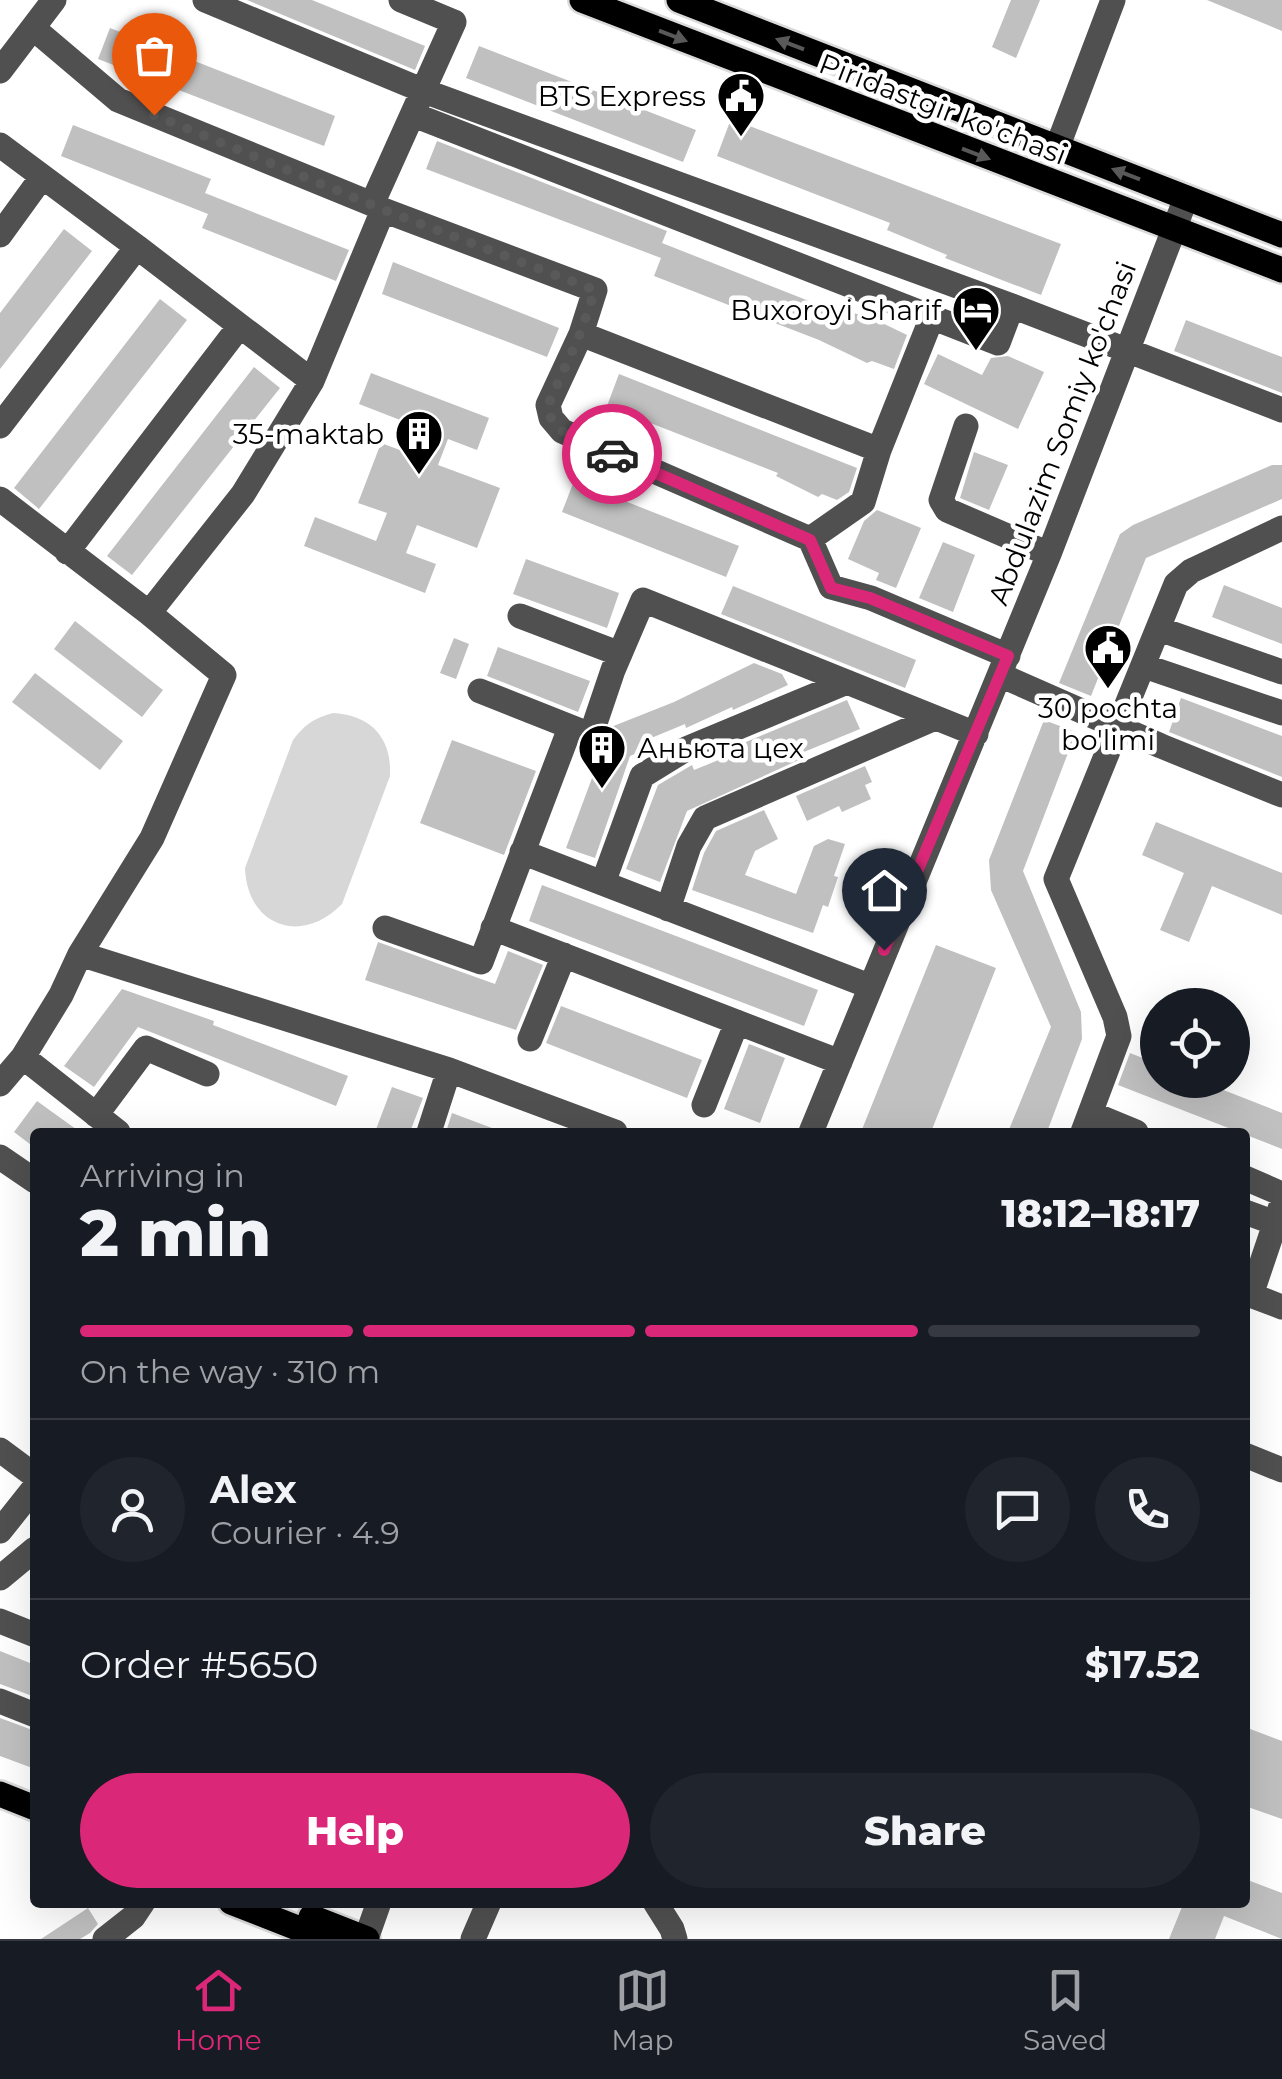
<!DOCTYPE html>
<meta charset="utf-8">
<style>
body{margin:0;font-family:Montserrat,sans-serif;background:#20242c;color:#f1f3f6;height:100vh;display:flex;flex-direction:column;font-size:38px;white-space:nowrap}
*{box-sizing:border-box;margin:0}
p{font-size:32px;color:#9ea1a6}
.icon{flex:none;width:55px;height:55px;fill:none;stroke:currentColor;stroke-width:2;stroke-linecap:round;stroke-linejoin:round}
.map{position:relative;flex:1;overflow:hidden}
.sheet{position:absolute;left:30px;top:1128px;width:1220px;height:780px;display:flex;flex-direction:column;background:#171b24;border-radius:10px;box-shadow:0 10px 40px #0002}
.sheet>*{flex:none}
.controls{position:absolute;left:1140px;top:988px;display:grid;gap:20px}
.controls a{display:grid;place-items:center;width:110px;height:110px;border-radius:50%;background:#171b24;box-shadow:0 10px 40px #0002;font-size:50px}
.pin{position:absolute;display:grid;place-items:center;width:85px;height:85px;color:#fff;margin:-102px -42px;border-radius:50% 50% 50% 0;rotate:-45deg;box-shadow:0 0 10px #0007}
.pin .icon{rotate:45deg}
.courier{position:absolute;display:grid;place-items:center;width:100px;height:100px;margin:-50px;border:8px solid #db2777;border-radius:50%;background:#fff;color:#222;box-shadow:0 2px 12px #0007}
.head em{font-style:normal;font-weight:800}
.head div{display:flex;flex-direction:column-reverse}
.head{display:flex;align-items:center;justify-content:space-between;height:170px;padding:0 50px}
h1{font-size:65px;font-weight:800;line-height:75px}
.bar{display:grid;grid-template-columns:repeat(4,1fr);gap:15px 10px;align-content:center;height:120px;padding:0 50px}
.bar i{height:12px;border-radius:8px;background:#363941}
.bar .selected{background:#db2777}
.bar p{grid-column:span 4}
.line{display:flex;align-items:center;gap:25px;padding:0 50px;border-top:2px solid #363941}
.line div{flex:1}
.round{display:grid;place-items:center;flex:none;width:105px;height:105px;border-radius:52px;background:#20242c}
.action{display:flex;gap:20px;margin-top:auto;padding:20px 50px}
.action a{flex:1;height:115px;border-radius:60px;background:#db2777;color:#fff;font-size:40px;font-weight:800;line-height:115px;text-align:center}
.action a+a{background:#20242c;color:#f1f3f6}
.menu{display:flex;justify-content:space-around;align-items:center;height:140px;border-top:2px solid #363941;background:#171b24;font-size:28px;color:#9ea1a6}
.menu a{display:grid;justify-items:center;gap:5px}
.menu .selected{color:#db2777}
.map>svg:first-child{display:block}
.green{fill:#d7d7d7}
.building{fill:#c0c0c0}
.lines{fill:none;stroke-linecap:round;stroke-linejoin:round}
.major-casing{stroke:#dbdbdb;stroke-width:30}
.minor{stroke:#505050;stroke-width:25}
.major{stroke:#000;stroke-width:25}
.oneway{fill:#595959}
.done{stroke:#595959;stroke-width:10;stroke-dasharray:0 18}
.route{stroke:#db2777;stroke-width:12}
.labels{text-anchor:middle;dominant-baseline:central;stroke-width:9;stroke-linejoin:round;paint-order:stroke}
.poi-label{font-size:28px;fill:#000;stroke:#fff;text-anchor:end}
.street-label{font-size:28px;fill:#000;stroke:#fff}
</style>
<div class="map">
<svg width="1282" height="1939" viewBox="0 0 1282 1939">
<rect width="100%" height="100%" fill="#fff"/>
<!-- green -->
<path class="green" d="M 333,713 C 371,715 392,738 390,776 L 342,904 C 301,946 247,926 245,868 L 293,740 C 304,725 314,718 333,713 Z"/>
<!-- building -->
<path class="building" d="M 247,0 L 312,0 L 425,46 L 415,70 Z
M 1011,0 L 1040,0 L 1016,58 L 992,47 Z
M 1207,0 L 1282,0 L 1282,31 Z
M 110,28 L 335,116 L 324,146 L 98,59 Z
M 479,46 L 696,130 L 683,162 L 466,78 Z
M 731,119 L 1061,244 L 1041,295 L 945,258 L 947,255 L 887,230 L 890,223 L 717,156 Z
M 73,125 L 211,179 L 205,193 L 349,250 L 336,281 L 202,228 L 208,214 L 61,156 Z
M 437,141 L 667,231 L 662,243 L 837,312 L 838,308 L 876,320 L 907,335 L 894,369 L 872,361 L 867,363 L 819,340 L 654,276 L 661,258 L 426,169 Z
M 64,229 L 92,251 L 0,369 L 0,313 Z
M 393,262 L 559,328 L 547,357 L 382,294 Z
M 160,299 L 187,320 L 39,509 L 14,488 Z
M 1186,320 L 1282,357 L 1282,393 L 1174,351 Z
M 938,354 L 982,375 L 991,358 L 1008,356 L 1044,372 L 1018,429 L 924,384 Z
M 254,367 L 280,388 L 132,575 L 107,556 Z
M 371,373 L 489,418 L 477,450 L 448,439 L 438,465 L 500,488 L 477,548 L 417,525 L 406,553 L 436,564 L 425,593 L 304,546 L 315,517 L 376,541 L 387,513 L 358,503 L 381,443 L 408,453 L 418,427 L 359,404 Z
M 619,374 L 857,468 L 849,492 L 837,500 L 822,494 L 818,497 L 776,476 L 778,473 L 607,406 Z
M 974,452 L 1008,465 L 989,510 L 960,498 Z
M 1272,465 L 1282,465 L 1282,499 L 1146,558 L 1091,696 L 1059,683 L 1120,534 L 1133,525 Z
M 574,481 L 739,546 L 726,577 L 562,512 Z
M 877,510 L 921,528 L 896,588 L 876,580 L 879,573 L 848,559 L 864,521 Z
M 943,542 L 975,555 L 953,612 L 919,598 Z
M 526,559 L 619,593 L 607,628 L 513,594 Z
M 1224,585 L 1282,608 L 1282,644 L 1212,617 Z
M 733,586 L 916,660 L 905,688 L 721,614 Z
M 75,621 L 163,690 L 142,717 L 54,649 Z
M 454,638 L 469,644 L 456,679 L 440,673 Z
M 498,647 L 590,681 L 578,712 L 487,676 Z
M 754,663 L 782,674 L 788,685 L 733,710 L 732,707 L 686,728 L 685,724 L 644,741 L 647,749 L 630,756 L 595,858 L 566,848 L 611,727 L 674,702 Z
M 35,673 L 123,741 L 100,770 L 12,702 Z
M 1181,698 L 1282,736 L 1282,777 L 1169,732 Z
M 847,700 L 860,729 L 799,754 L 801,759 L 687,811 L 660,882 L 626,869 L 658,785 L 692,765 L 694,770 L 726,757 L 724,751 Z
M 1044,720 L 1076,732 L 1023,871 L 1081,1012 L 1082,1039 L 1047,1132 L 1008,1132 L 1051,1027 L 991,890 L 989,860 Z
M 452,740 L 536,771 L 504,855 L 420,823 Z
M 865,766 L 872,782 L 865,785 L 871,799 L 842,812 L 839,806 L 807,821 L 796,796 Z
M 764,810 L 778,839 L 755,851 L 745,875 L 796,894 L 814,846 L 828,839 L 845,844 L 834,876 L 838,877 L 828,907 L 823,905 L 813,933 L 692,890 L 704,853 L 716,831 Z
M 1156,822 L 1282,873 L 1282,915 L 1212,886 L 1189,942 L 1160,930 L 1184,873 L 1142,855 Z
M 542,885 L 818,990 L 804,1026 L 529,921 Z
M 378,942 L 495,984 L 508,951 L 543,965 L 516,1030 L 365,980 Z
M 936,945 L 996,968 L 931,1132 L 861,1132 Z
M 122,989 L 214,1021 L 213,1025 L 348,1076 L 336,1106 L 138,1027 L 94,1087 L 64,1066 Z
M 561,1006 L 702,1060 L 687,1098 L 546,1043 Z
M 749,1044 L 785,1058 L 760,1123 L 724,1109 Z
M 1130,1053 L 1158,1064 L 1158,1080 L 1198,1080 L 1282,1113 L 1282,1149 L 1118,1085 Z
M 392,1087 L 423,1098 L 410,1132 L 375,1132 Z
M 37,1101 L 80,1132 L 35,1132 L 35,1148 L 14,1132 Z
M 452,1113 L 500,1131 L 500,1132 L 446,1132 Z
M 0,1651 L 35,1665 L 35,1697 L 0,1684 Z
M 0,1718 L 35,1731 L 35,1769 L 0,1756 Z
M 1245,1727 L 1282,1741 L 1282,1819 L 1245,1806 Z
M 1245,1879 L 1282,1893 L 1282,1939 L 1224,1916 L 1215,1939 L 1169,1939 L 1184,1902 L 1245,1902 Z
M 88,1908 L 98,1924 L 90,1933 L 80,1939 L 41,1939 Z"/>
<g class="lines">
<!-- major casing -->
<g class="major-casing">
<path id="major" d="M 582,0 L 1282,270
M 679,0 L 1282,235
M 0,1794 L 35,1808
M 231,1902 L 325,1939
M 311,1917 L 367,1939"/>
</g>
<!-- minor -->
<path class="minor" d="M 205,0 L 424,91 L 1012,306 L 1282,410
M 33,28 L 118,100 L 372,204
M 0,71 L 54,0
M 414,115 L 998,343 L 1012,306
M 0,145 L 137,247
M 1057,148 L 1113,0
M 383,210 L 595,290 L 581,334 L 879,450 L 863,502 L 810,539 L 562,431 L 551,418 L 548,405 L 581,334
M 0,235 L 42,177
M 0,426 L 137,247 L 312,381
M 966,426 L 941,500 L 947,510 L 1049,554
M 879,450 L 932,317
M 0,499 L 149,613
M 810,539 L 831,587 L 871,598 L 1008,656
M 67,552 L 239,327
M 520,616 L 620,654
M 1159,629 L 1282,672
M 1144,666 L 1282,713
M 1000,675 L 1161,746 L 1282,795
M 480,691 L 591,735 L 613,670 L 643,600 L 976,734
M 522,852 L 869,986
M 603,883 L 642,776 L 686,749 L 847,682
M 668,909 L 689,846 L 705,818 L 935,718
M 385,928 L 481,962 L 570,728
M 493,928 L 840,1062
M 80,954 L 449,1070 L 615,1132
M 530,1039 L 564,955
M 23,1057 L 118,1132
M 0,1084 L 23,1057 L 61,995 L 80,954 L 152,838 L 224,675 L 149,613 L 243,494 L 312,381 L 383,210 L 372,204 L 454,22 L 401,0
M 704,1105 L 737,1022
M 1090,1113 L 1136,1132
M 96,1115 L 146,1048 L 207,1074
M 429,1132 L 449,1070
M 811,1132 L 1049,554 L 1186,198
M 1083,1132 L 1119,1036 L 1115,1017 L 1056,879 L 1176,584 L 1191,571 L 1282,528
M 0,1157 L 35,1181
M 1245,1178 L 1282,1194
M 1245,1212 L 1275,1223
M 1245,1293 L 1282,1307
M 1251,1295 L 1282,1203
M 0,1450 L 35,1476
M 1245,1455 L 1282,1470
M 0,1531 L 35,1487
M 0,1578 L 35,1549
M 0,1621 L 35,1635
M 0,1701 L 35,1715
M 655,1902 L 672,1929 L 675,1939
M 105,1939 L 133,1917 L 143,1902
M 366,1939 L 379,1902
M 473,1939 L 489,1902"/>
<!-- major -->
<use href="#major" class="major"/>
</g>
<!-- one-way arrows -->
<defs><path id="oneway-solid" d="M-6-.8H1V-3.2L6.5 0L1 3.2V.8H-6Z" transform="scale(2.5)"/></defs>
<g class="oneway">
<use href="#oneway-solid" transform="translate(673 36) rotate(21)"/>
<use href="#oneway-solid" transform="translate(790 44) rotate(-159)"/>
<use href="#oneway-solid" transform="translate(976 154) rotate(21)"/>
<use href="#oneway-solid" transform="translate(1126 174) rotate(-159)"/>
</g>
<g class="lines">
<!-- done -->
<path class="done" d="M 154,115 L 384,210 L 595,290 L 580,334 L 548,405 L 551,418 L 562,431 L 612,454"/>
<!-- route -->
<path class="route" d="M 612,454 L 810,540 L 831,588 L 870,598 L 1008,656 L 884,950"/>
</g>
<!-- icons -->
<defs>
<g id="civic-pin" transform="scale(2.5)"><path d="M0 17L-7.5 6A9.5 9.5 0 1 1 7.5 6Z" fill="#000" stroke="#fff"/><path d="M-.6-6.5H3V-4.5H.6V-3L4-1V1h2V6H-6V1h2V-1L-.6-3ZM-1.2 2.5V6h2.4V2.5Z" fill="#fff"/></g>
<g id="hotel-pin" transform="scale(2.5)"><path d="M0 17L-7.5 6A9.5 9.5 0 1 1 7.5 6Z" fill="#000" stroke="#fff"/><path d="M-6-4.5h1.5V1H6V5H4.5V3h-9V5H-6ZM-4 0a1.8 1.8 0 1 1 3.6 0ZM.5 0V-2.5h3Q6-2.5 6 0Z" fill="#fff"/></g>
<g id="building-pin" transform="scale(2.5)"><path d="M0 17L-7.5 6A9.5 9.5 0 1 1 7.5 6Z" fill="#000" stroke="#fff"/><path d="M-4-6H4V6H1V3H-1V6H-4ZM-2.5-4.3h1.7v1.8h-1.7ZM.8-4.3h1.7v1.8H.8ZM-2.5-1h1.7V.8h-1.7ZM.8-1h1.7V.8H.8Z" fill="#fff"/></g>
</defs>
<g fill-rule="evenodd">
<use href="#civic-pin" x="741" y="96"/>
<use href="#hotel-pin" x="976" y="310"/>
<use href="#building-pin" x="419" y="434"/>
<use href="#civic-pin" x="1108" y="648"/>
<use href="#building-pin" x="602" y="748"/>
</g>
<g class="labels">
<!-- poi labels -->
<g class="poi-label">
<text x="706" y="96">BTS Express</text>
<text x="941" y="310">Buxoroyi Sharif</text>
<text x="384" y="434">35-maktab</text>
<text x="1108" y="708" text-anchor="middle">30 pochta<tspan x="1108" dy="32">bo'limi</tspan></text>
<text x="637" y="748" text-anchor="start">Аньюта цех</text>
</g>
<!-- street labels -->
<g class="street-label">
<text transform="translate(943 109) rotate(21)">Piridastgir ko'chasi</text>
<text transform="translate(1062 433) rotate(-69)">Abdulazim Somiy ko'chasi</text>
</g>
</g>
</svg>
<div class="controls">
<a><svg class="icon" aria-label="locate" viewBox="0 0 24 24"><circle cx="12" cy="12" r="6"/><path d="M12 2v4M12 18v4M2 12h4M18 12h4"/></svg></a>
</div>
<div class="pin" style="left:154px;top:115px;background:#ea580c"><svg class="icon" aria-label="bag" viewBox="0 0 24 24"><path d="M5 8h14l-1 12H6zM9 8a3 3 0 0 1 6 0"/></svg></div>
<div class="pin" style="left:884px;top:950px;background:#1f2937"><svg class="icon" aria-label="home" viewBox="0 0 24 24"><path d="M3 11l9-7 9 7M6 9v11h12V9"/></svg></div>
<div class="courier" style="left:612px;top:454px"><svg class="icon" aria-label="car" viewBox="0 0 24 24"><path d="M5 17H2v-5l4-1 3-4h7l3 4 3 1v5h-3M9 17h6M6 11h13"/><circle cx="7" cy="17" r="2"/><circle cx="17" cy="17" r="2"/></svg></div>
<section class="sheet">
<div class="head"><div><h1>2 min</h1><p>Arriving in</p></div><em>18:12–18:17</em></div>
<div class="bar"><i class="selected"></i><i class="selected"></i><i class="selected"></i><i></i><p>On the way · 310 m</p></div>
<div class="line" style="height:180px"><a class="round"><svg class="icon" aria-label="person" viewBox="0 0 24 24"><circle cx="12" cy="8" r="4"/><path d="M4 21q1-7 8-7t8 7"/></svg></a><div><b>Alex</b><p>Courier · 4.9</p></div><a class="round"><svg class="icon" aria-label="chat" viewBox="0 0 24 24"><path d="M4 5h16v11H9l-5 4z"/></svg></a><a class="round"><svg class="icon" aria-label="phone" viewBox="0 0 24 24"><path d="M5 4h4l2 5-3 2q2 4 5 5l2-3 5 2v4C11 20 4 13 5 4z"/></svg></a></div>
<div class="line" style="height:130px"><div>Order #5650</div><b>$17.52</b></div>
<div class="action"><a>Help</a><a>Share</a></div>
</section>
</div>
<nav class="menu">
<a class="selected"><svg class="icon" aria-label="home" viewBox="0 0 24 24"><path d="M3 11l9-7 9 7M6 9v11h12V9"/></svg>Home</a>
<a><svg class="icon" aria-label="map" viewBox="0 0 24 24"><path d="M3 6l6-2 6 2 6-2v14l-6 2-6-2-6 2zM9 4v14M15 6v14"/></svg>Map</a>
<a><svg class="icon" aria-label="saved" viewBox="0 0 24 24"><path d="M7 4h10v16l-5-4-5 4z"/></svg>Saved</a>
</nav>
